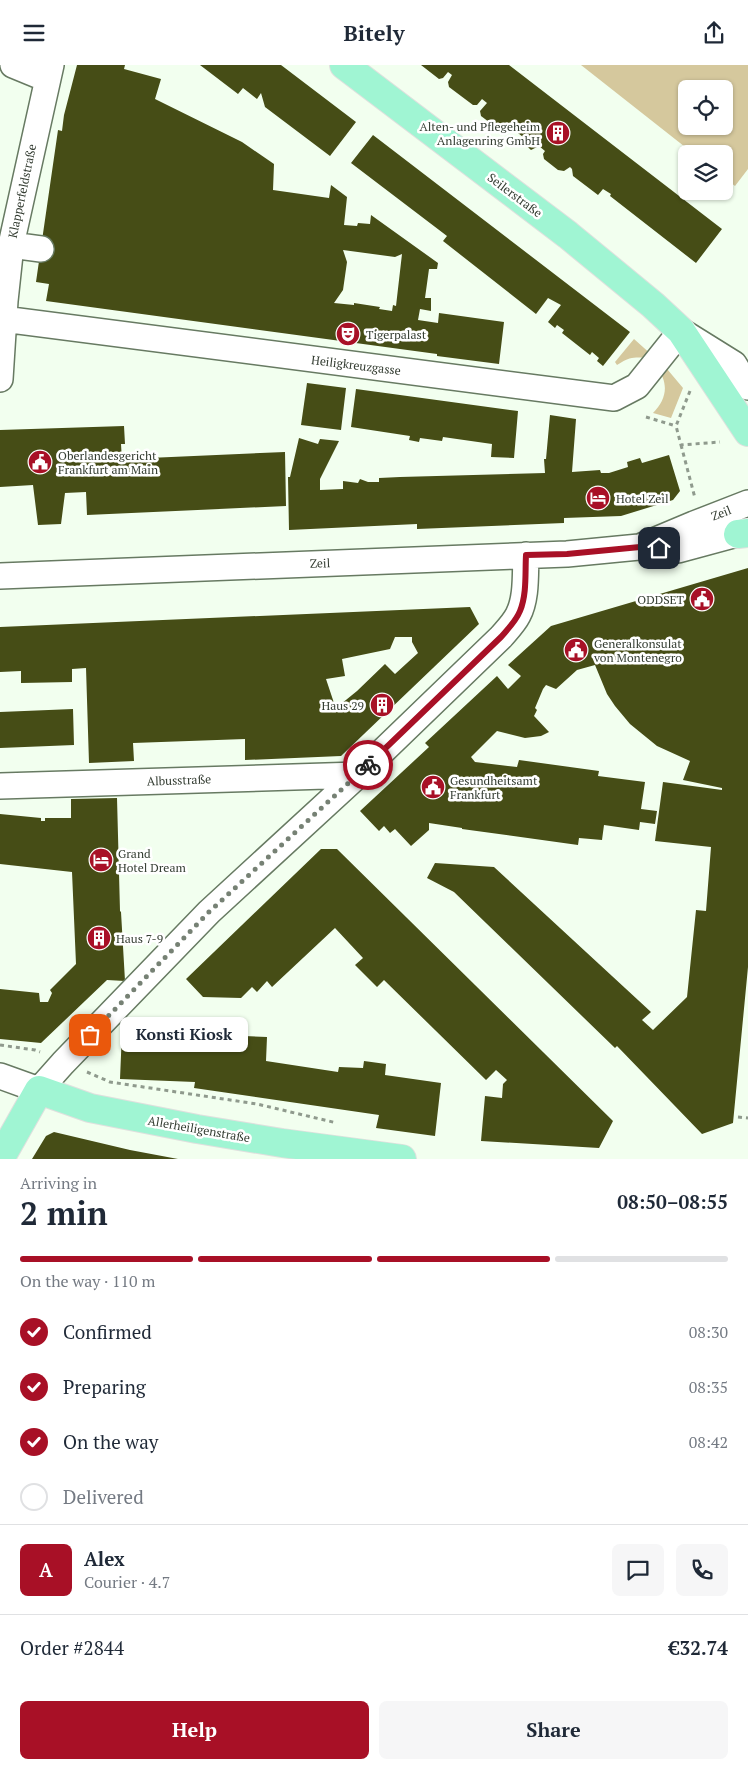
<!DOCTYPE html>
<meta charset="utf-8">
<style>
body{margin:0;font-family:"PT Serif",serif;background:#f6f6f7;color:#1f2937;height:100vh;display:flex;flex-direction:column;font-size:19px;white-space:nowrap}
*{box-sizing:border-box;margin:0}
p{font-size:16px;color:#747a83}
.icon{flex:none;width:28px;height:28px;fill:none;stroke:currentColor;stroke-width:2;stroke-linecap:round;stroke-linejoin:round}
.map{position:relative;height:1094px;overflow:hidden}
.drawer{display:flex;flex-direction:column;background:#fff;flex:1}
.drawer>*{flex:none}
.fabs{position:absolute;left:678px;top:15px;display:grid;gap:10px}
.fabs a{display:grid;place-items:center;width:55px;height:55px;border-radius:8px;background:#fff;box-shadow:0 1px 4px #0004;font-size:25px}
.pin{position:absolute;display:grid;place-items:center;width:42px;height:42px;color:#fff;margin:-21px;border-radius:10px;box-shadow:0 2px 8px #0006}
.courier{position:absolute;display:grid;place-items:center;width:50px;height:50px;margin:-25px;border:4px solid #a81026;border-radius:50%;background:#fff;color:#222;box-shadow:0 1px 6px #0007}
.bubble{position:absolute;height:35px;border-radius:8px;background:#fff;box-shadow:0 1px 4px #0004;font-size:16px;font-weight:700;line-height:35px;text-align:center}
.head em{font-style:normal;font-weight:700}
.head div{display:flex;flex-direction:column-reverse}
.head{display:flex;align-items:center;justify-content:space-between;height:85px;padding:0 20px}
h1{font-size:32px;font-weight:700;line-height:38px}
.bar{display:grid;grid-template-columns:repeat(4,1fr);gap:8px 5px;align-content:center;height:60px;padding:0 20px}
.bar i{height:6px;border-radius:4px;background:#e0e1e3}
.bar .current{background:#a81026}
.bar p{grid-column:span 4}
.line{display:flex;align-items:center;gap:12px;padding:0 20px;border-top:1px solid #e0e1e3}
.line div{flex:1}
.round{display:grid;place-items:center;flex:none;width:52px;height:52px;border-radius:8px;background:#f6f6f7}
ol{padding:0 20px;list-style:none}
li{display:flex;align-items:center;gap:15px;height:55px}
li p{margin-inline-start:auto}
li .icon{padding:5px;border-radius:50%;background:#a81026;color:#fff;stroke-width:4}
li:last-child{color:#747a83}
li i{width:28px;height:28px;border:2px solid #e0e1e3;border-radius:50%}
.cta{display:flex;gap:10px;margin-top:auto;padding:10px 20px}
.cta a{flex:1;height:58px;border-radius:8px;background:#a81026;color:#fff;font-size:20px;font-weight:700;line-height:58px;text-align:center}
.cta a+a{background:#f6f6f7;color:#1f2937}
header{display:flex;justify-content:space-between;align-items:center;height:65px;padding:0 20px;background:#fff;font-size:22px;font-weight:700}
.map>svg:first-child{display:block}
.green{fill:#d5c89d;fill-rule:evenodd}
.building{fill:#464d16;fill-rule:evenodd}
.lines{fill:none;stroke-linecap:round;stroke-linejoin:round}
.minor-casing{stroke:#677a62;stroke-width:28}
.major-casing{stroke:#dfe0de;stroke-width:30}
.path{stroke:#8f9a8d;stroke-width:3;stroke-dasharray:4 4;stroke-linecap:butt}
.minor{stroke:#fff;stroke-width:25}
.major{stroke:#a0f5d3;stroke-width:28}
.done{stroke:#768174;stroke-width:5;stroke-dasharray:0 9}
.route{stroke:#a81026;stroke-width:6}
.labels{text-anchor:middle;dominant-baseline:central;stroke-width:5;stroke-linejoin:round;paint-order:stroke}
.poi-label{font-size:12px;fill:#343d32;stroke:#fff;text-anchor:start}
.street-label{font-size:12px;fill:#343d32;stroke:#fff}
</style>
<header><svg class="icon" aria-label="menu" viewBox="0 0 24 24"><path d="M4 6h16M4 12h16M4 18h16"/></svg>Bitely<svg class="icon" aria-label="share" viewBox="0 0 24 24"><path d="M12 15V3M7 8l5-5 5 5M5 13v7h14v-7"/></svg></header>
<div class="map">
<svg width="748" height="1094" viewBox="0 0 748 1094">
<rect width="100%" height="100%" fill="#f2ffef"/>
<!-- green -->
<path class="green" d="M 581,0 L 748,0 L 748,104 L 735,121 L 724,112 L 724,89 L 694,89 ZM 686,24 L 724,24 L 724,61 L 686,61 Z
M 634,274 L 653,291 C 636,295 635,288 617,300 L 615,297 Z
M 662,298 L 683,323 L 671,353 L 653,348 C 667,334 669,318 657,303 Z"/>
<!-- building -->
<path class="building" d="M 77,0 L 125,0 L 124,4 L 161,14 L 155,34 L 242,77 L 274,99 L 273,125 L 329,133 L 331,120 L 347,132 L 344,160 L 357,161 L 358,158 L 370,159 L 371,150 L 438,198 L 437,204 L 429,204 L 425,233 L 431,233 L 431,246 L 420,244 L 418,255 L 438,258 L 439,248 L 504,257 L 499,299 L 437,291 L 437,289 L 46,236 L 49,219 L 36,217 L 58,65 L 62,66 L 64,50 ZM 343,185 L 395,192 L 402,189 L 396,241 L 393,240 L 392,246 L 379,244 L 380,242 L 354,238 L 354,240 L 334,238 L 343,225 L 347,197 Z
M 200,0 L 281,0 L 356,57 L 330,91 L 265,42 L 261,28 L 257,34 L 243,23 L 238,29 Z
M 421,0 L 509,0 L 722,164 L 696,198 L 610,131 L 611,129 L 603,124 L 598,130 L 573,111 L 572,104 L 570,102 L 564,106 L 558,105 L 544,94 L 543,89 L 545,86 L 539,81 L 531,85 L 522,77 L 523,72 L 505,58 L 502,62 L 499,60 L 497,63 L 481,51 L 480,46 L 487,38 L 482,34 L 477,40 L 473,40 L 449,22 L 448,17 L 452,10 L 448,7 L 443,13 L 439,14 Z
M 373,70 L 630,267 L 603,301 L 597,296 L 599,293 L 592,287 L 590,290 L 562,268 L 564,265 L 557,260 L 555,263 L 548,257 L 561,240 L 548,233 L 536,249 L 443,176 L 447,171 L 351,98 Z
M 307,318 L 346,323 L 341,365 L 301,360 Z
M 356,324 L 518,346 L 514,393 L 491,392 L 492,379 L 443,372 L 442,376 L 420,373 L 419,377 L 409,375 L 410,371 L 351,362 Z
M 550,350 L 576,354 L 572,407 L 600,405 L 601,408 L 609,408 L 628,402 L 627,397 L 640,393 L 642,398 L 669,390 L 680,426 L 673,435 L 621,451 L 564,453 L 564,458 L 417,464 L 417,459 L 289,465 L 288,412 L 290,412 L 299,373 L 318,379 L 320,374 L 339,376 L 320,414 L 320,425 L 343,424 L 343,416 L 358,418 L 360,414 L 368,417 L 379,417 L 379,413 L 400,412 L 545,408 L 544,394 L 546,394 Z
M 124,361 L 125,379 L 121,379 L 122,396 L 126,396 L 126,394 L 285,387 L 286,441 L 87,450 L 86,427 L 65,428 L 61,459 L 38,460 L 33,420 L 0,422 L 0,365 Z
M 748,503 L 748,902 L 733,1058 L 702,1069 L 617,981 L 615,983 L 454,827 L 427,813 L 435,798 L 494,802 L 651,947 L 642,955 L 653,965 L 687,932 L 696,845 L 706,846 L 711,782 L 655,776 L 663,717 L 722,725 L 722,723 L 683,715 L 690,696 L 657,681 L 630,659 L 615,641 L 607,629 L 595,600 L 577,605 L 556,624 L 546,620 L 543,624 L 535,643 L 537,645 L 534,651 L 549,667 L 541,671 L 525,673 L 497,666 L 471,692 L 475,697 L 517,702 L 519,695 L 599,706 L 598,711 L 645,717 L 641,744 L 657,746 L 655,759 L 640,757 L 639,765 L 604,760 L 602,775 L 579,773 L 578,780 L 462,764 L 462,763 L 429,758 L 429,765 L 411,781 L 395,764 L 390,768 L 384,761 L 379,766 L 360,746 L 429,682 L 425,678 L 497,611 L 508,624 L 521,611 L 508,600 L 551,561 Z
M 470,542 L 479,559 L 341,691 L 245,695 L 245,674 L 133,678 L 134,696 L 89,698 L 86,603 L 72,604 L 72,617 L 21,618 L 21,606 L 0,607 L 0,562 ZM 395,572 L 412,572 L 412,577 L 418,588 L 395,609 L 385,599 L 357,626 L 341,639 L 340,637 L 335,641 L 326,614 L 345,611 L 342,594 L 390,584 Z
M 73,644 L 74,680 L 0,683 L 0,647 Z
M 117,733 L 120,846 L 121,847 L 125,916 L 107,915 L 41,978 L 0,974 L 0,924 L 39,928 L 40,937 L 48,937 L 52,928 L 50,925 L 76,899 L 72,807 L 0,799 L 0,749 L 41,753 L 41,756 L 45,756 L 45,753 L 71,753 L 71,734 Z
M 321,784 L 337,784 L 613,1056 L 599,1083 L 481,1076 L 485,1031 L 502,1033 L 503,1019 L 507,1015 L 496,1005 L 486,1015 L 384,915 L 377,922 L 355,900 L 363,893 L 335,863 L 272,922 L 267,916 L 257,927 L 252,922 L 241,933 L 203,932 L 186,914 Z
M 122,966 L 267,972 L 266,996 L 338,1007 L 339,1002 L 363,1003 L 364,996 L 386,999 L 385,1010 L 441,1018 L 435,1071 L 376,1063 L 379,1050 L 194,1023 L 195,1017 L 120,1014 Z
M 54,1067 L 130,1085 L 178,1094 L 32,1094 L 46,1071 Z"/>
<g class="lines">
<!-- minor casing -->
<g class="minor-casing">
<path id="minor" d="M 13,0 L 47,14
M 11,180 L 41,184
M 3,254 L 614,333 L 637,321 L 681,266 L 734,299 L 748,322
M 0,314 L 5,236 L 11,180 L 51,0
M 644,480 L 694,459 L 748,438
M 0,511 L 567,489 L 639,482 L 678,485 L 748,466
M 0,721 L 358,710
M 0,1011 L 39,1025 L 63,998 L 209,847 L 358,710 L 501,572 C 507,565 514,558 518,550 C 527,533 525,509 526,490"/>
</g>
<!-- major casing -->
<g class="major-casing">
<path id="major" d="M 344,0 L 568,170 L 653,240 L 681,266 L 748,367
M 738,469 L 748,468
M 0,1094 L 39,1025 L 90,1043 L 197,1064 L 282,1078 L 402,1094"/>
</g>
<!-- path -->
<path class="path" d="M 690,326 L 676,361 L 681,380 L 720,377
M 646,352 L 676,361
M 681,380 L 695,433
M 0,980 L 35,985 L 40,987
M 87,1007 L 110,1017 L 257,1039 L 337,1058
M 738,1052 L 748,1053"/>
<!-- minor -->
<use href="#minor" class="minor"/>
<!-- major -->
<use href="#major" class="major"/>
</g>
<g class="lines">
<!-- done -->
<path class="done" d="M 90,970 L 209,847 L 368,700"/>
<!-- route -->
<path class="route" d="M 368,700 L 501,572 C 508,564 516,556 520,546 C 527,529 525,508 526,490 L 567,489 L 640,482 L 659,483"/>
</g>
<!-- icons -->
<defs>
<g id="building-disc" transform="scale(1.25)"><circle r="9.5" fill="#a81026" stroke="#fff"/><path d="M-4-6H4V6H1V3H-1V6H-4ZM-2.5-4.3h1.7v1.8h-1.7ZM.8-4.3h1.7v1.8H.8ZM-2.5-1h1.7V.8h-1.7ZM.8-1h1.7V.8H.8Z" fill="#fff"/></g>
<g id="theatre-disc" transform="scale(1.25)"><circle r="9.5" fill="#a81026" stroke="#fff"/><path d="M-5-5.5Q0-4 5-5.5V0Q5 5 0 6Q-5 5-5 0ZM-3.3-2.5H-1v1.5H-3.3ZM1-2.5H3.3v1.5H1ZM-2.8 1Q0 5.5 2.8 1Z" fill="#fff"/></g>
<g id="civic-disc" transform="scale(1.25)"><circle r="9.5" fill="#a81026" stroke="#fff"/><path d="M-.6-6.5H3V-4.5H.6V-3L4-1V1h2V6H-6V1h2V-1L-.6-3ZM-1.2 2.5V6h2.4V2.5Z" fill="#fff"/></g>
<g id="hotel-disc" transform="scale(1.25)"><circle r="9.5" fill="#a81026" stroke="#fff"/><path d="M-6-4.5h1.5V1H6V5H4.5V3h-9V5H-6ZM-4 0a1.8 1.8 0 1 1 3.6 0ZM.5 0V-2.5h3Q6-2.5 6 0Z" fill="#fff"/></g>
</defs>
<g fill-rule="evenodd">
<use href="#building-disc" x="558" y="68"/>
<use href="#theatre-disc" x="348" y="269"/>
<use href="#civic-disc" x="40" y="397"/>
<use href="#hotel-disc" x="598" y="433"/>
<use href="#civic-disc" x="702" y="534"/>
<use href="#civic-disc" x="576" y="585"/>
<use href="#building-disc" x="382" y="640"/>
<use href="#civic-disc" x="433" y="722"/>
<use href="#hotel-disc" x="101" y="795"/>
<use href="#building-disc" x="99" y="873"/>
</g>
<g class="labels">
<!-- poi labels -->
<g class="poi-label">
<text x="540" y="61" text-anchor="end">Alten- und Pflegeheim<tspan x="540" dy="14">Anlagenring GmbH</tspan></text>
<text x="366" y="269">Tigerpalast</text>
<text x="58" y="390">Oberlandesgericht<tspan x="58" dy="14">Frankfurt am Main</tspan></text>
<text x="616" y="433">Hotel Zeil</text>
<text x="684" y="534" text-anchor="end">ODDSET</text>
<text x="594" y="578">Generalkonsulat<tspan x="594" dy="14">von Montenegro</tspan></text>
<text x="364" y="640" text-anchor="end">Haus 29</text>
<text x="450" y="715">Gesundheitsamt<tspan x="450" dy="14">Frankfurt</tspan></text>
<text x="118" y="788">Grand<tspan x="118" dy="14">Hotel Dream</tspan></text>
<text x="116" y="873">Haus 7-9</text>
</g>
<!-- street labels -->
<g class="street-label">
<text transform="translate(22 126) rotate(-78)">Klapperfeldstraße</text>
<text transform="translate(515 130) rotate(37)">Seilerstraße</text>
<text transform="translate(356 300) rotate(7)">Heiligkreuzgasse</text>
<text transform="translate(721 448) rotate(-21)">Zeil</text>
<text transform="translate(320 498) rotate(-2)">Zeil</text>
<text transform="translate(179 715) rotate(-2)">Albusstraße</text>
<text transform="translate(199 1064) rotate(10)">Allerheiligenstraße</text>
</g>
</g>
</svg>
<div class="fabs">
<a><svg class="icon" aria-label="locate" viewBox="0 0 24 24"><circle cx="12" cy="12" r="6"/><path d="M12 2v4M12 18v4M2 12h4M18 12h4"/></svg></a>
<a><svg class="icon" aria-label="layers" viewBox="0 0 24 24"><path d="M12 4l9 5-9 5-9-5zM3 14l9 5 9-5"/></svg></a>
</div>
<div class="pin" style="left:90px;top:970px;background:#ea580c"><svg class="icon" aria-label="bag" viewBox="0 0 24 24"><path d="M5 8h14l-1 12H6zM9 8a3 3 0 0 1 6 0"/></svg></div>
<div class="pin" style="left:659px;top:483px;background:#1f2937"><svg class="icon" aria-label="home" viewBox="0 0 24 24"><path d="M3 11l9-7 9 7M6 9v11h12V9"/></svg></div>
<div class="courier" style="left:368px;top:700px"><svg class="icon" aria-label="bike" viewBox="0 0 24 24"><circle cx="6" cy="16" r="4"/><circle cx="18" cy="16" r="4"/><path d="M6 16l4-8h5l3 8M10 8l3 8H6M13 5h3"/></svg></div>
<div class="bubble" style="left:120px;top:952px;width:128px">Konsti Kiosk</div>
</div>
<section class="drawer">
<div class="head"><div><h1>2 min</h1><p>Arriving in</p></div><em>08:50–08:55</em></div>
<div class="bar"><i class="current"></i><i class="current"></i><i class="current"></i><i></i><p>On the way · 110 m</p></div>
<ol>
<li><svg class="icon" aria-label="check" viewBox="0 0 24 24"><path d="M5 12l5 5 9-10"/></svg>Confirmed<p>08:30</p></li>
<li><svg class="icon" aria-label="check" viewBox="0 0 24 24"><path d="M5 12l5 5 9-10"/></svg>Preparing<p>08:35</p></li>
<li><svg class="icon" aria-label="check" viewBox="0 0 24 24"><path d="M5 12l5 5 9-10"/></svg>On the way<p>08:42</p></li>
<li><i></i>Delivered</li>
</ol>
<div class="line" style="height:90px"><b class="round" style="background:#a81026;color:#fff">A</b><div><b>Alex</b><p>Courier · 4.7</p></div><a class="round"><svg class="icon" aria-label="chat" viewBox="0 0 24 24"><path d="M4 5h16v11H9l-5 4z"/></svg></a><a class="round"><svg class="icon" aria-label="phone" viewBox="0 0 24 24"><path d="M5 4h4l2 5-3 2q2 4 5 5l2-3 5 2v4C11 20 4 13 5 4z"/></svg></a></div>
<div class="line" style="height:65px"><div>Order #2844</div><b>€32.74</b></div>
<div class="cta"><a>Help</a><a>Share</a></div>
</section>
